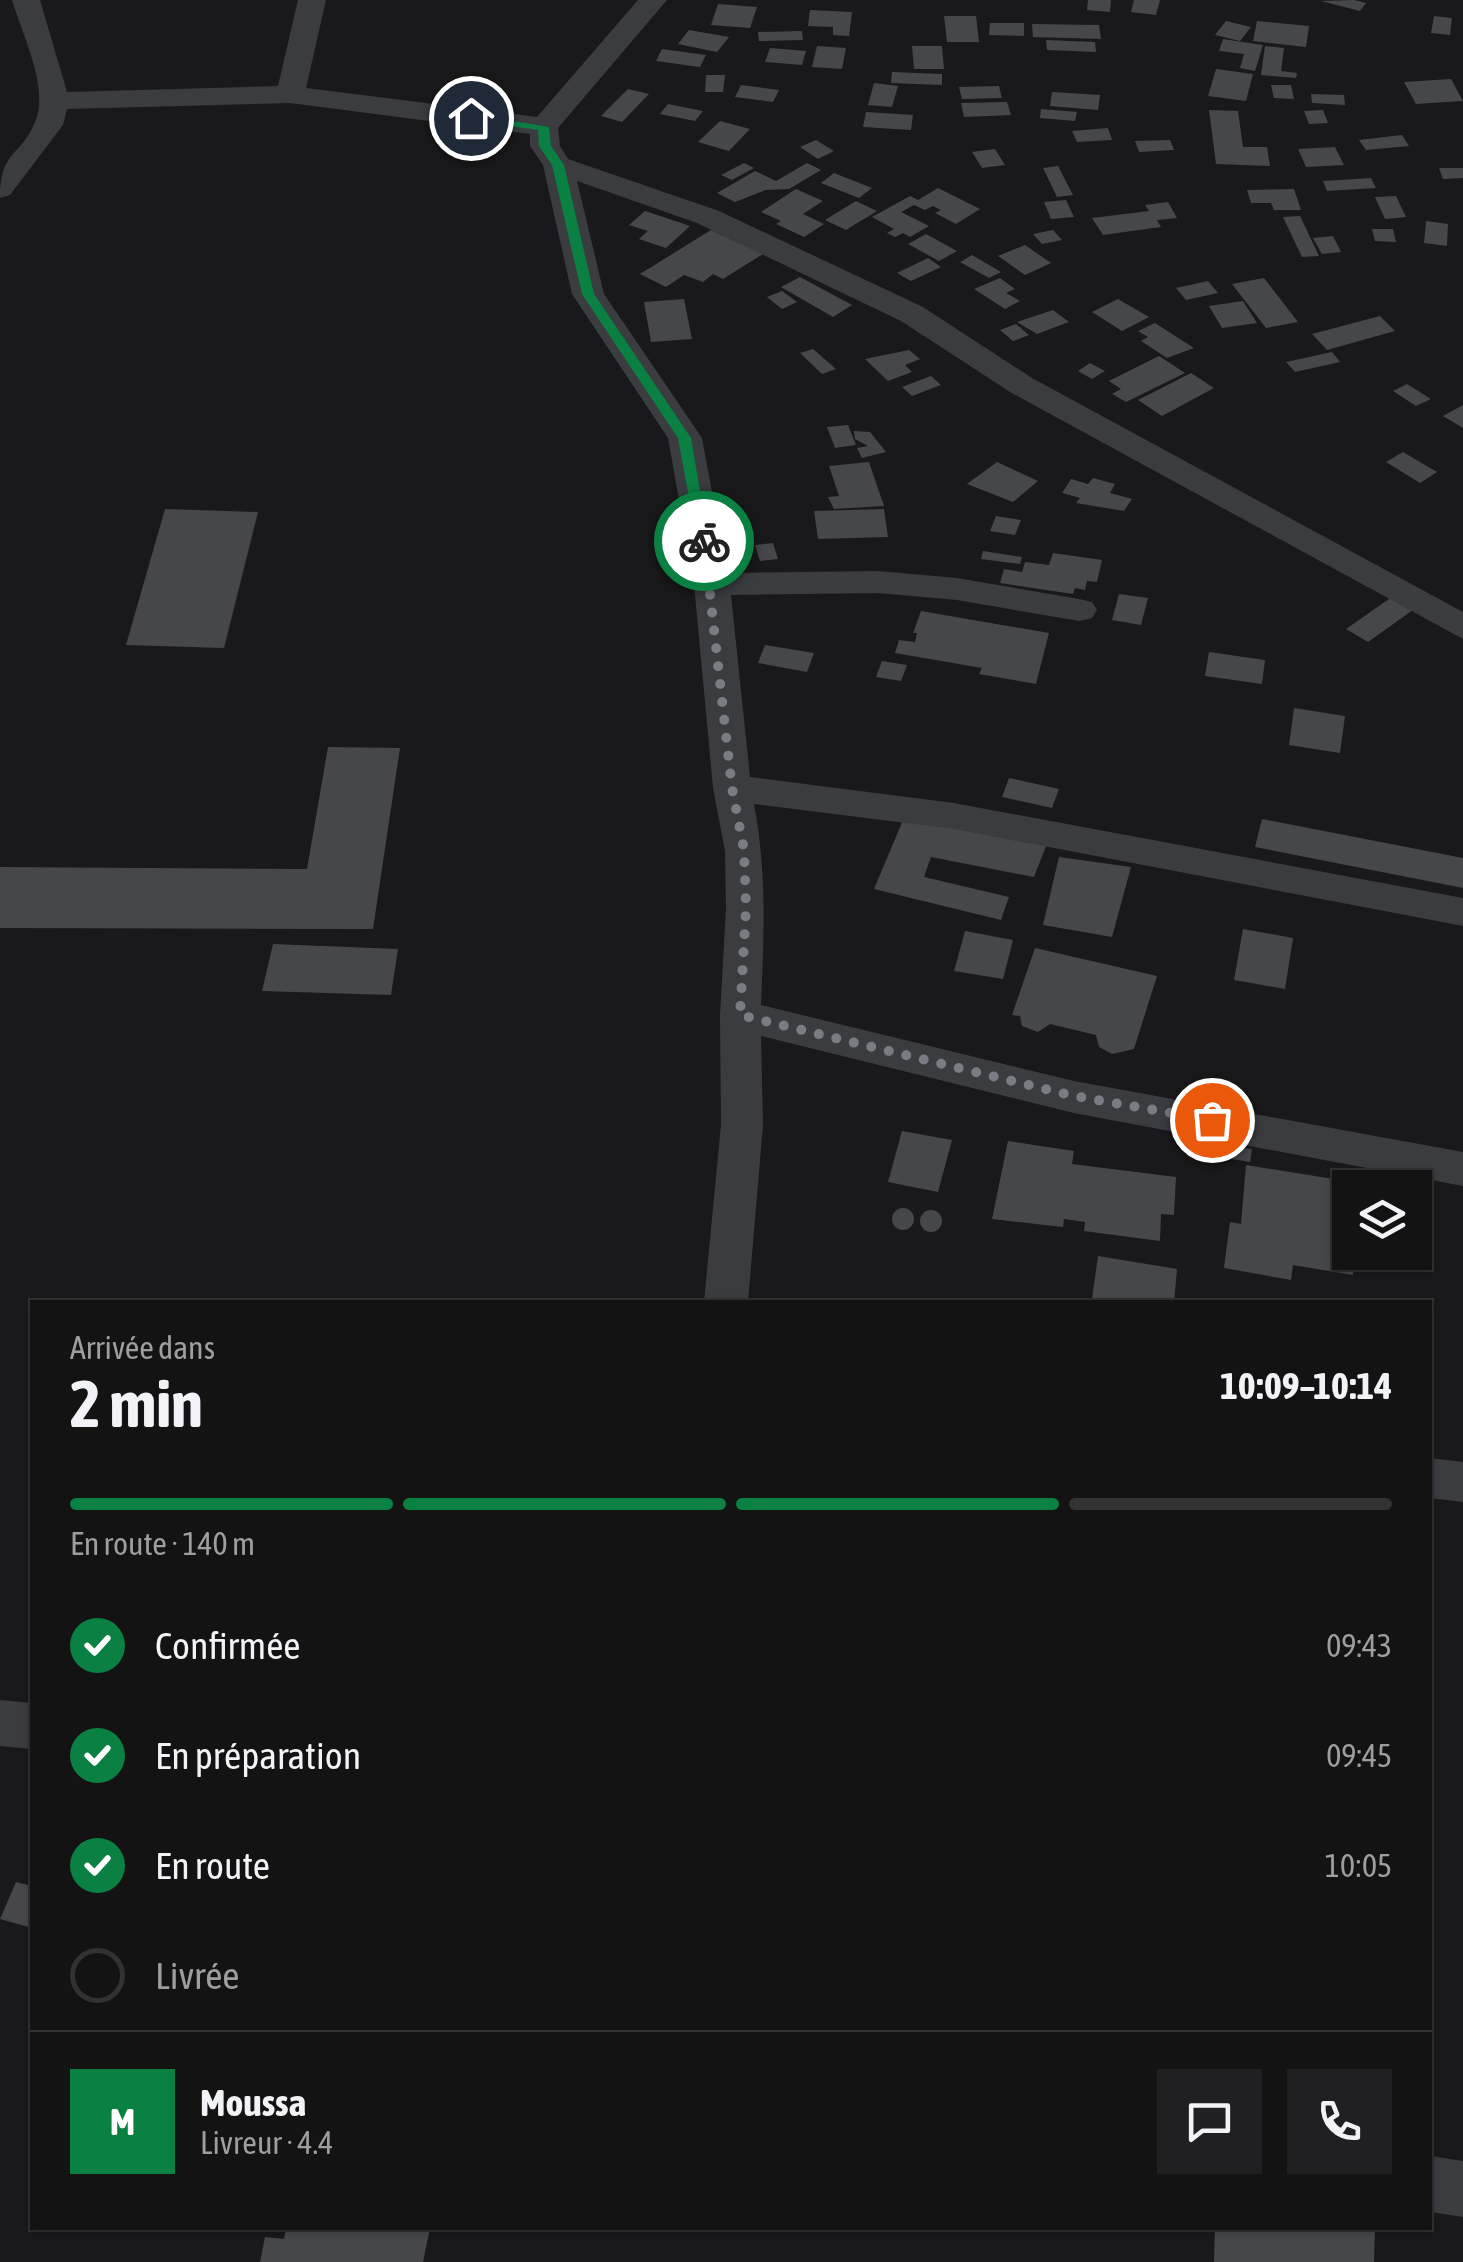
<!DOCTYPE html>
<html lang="fr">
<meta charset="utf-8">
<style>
body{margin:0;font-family:"Asap Condensed",sans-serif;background:#202022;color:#f1f3f6;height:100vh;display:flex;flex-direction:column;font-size:38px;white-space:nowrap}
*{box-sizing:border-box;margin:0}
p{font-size:32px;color:#9d9ea0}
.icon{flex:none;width:55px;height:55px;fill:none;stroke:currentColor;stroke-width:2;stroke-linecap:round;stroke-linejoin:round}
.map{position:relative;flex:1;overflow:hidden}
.sheet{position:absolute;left:30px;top:1300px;width:1402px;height:930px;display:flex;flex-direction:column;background:#131314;border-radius:0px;box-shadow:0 2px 8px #0004,0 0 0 2px #323234}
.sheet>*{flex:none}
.fabs{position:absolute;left:1332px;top:1170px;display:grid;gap:20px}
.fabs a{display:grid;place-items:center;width:100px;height:100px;border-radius:0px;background:#131314;box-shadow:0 2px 8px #0004,0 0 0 2px #323234;font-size:50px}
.pin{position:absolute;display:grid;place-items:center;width:85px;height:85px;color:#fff;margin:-42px;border:5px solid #fff;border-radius:50%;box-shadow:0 2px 10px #0007}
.courier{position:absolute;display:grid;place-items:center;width:100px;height:100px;margin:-50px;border:8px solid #0b8043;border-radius:50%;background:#fff;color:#222;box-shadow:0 2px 12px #0007}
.head em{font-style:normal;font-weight:700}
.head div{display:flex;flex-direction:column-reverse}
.head{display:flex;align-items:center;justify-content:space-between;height:170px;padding:0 40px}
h1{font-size:65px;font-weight:700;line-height:75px}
.bar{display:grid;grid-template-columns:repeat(4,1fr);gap:15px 10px;align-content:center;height:120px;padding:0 40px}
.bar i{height:12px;border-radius:8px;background:#323234}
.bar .on{background:#0b8043}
.bar p{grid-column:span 4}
.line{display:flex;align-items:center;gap:25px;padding:0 40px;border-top:2px solid #323234}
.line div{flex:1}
.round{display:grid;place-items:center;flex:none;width:105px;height:105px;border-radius:0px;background:#202022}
ol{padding:0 40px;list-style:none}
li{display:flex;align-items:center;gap:30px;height:110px}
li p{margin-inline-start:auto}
li .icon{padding:10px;border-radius:50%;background:#0b8043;color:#fff;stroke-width:4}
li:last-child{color:#9d9ea0}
li i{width:55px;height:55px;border:5px solid #323234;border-radius:50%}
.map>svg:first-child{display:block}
.building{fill:#46474b}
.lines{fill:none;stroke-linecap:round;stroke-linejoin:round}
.minor{fill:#3a3c40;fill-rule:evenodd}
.route{fill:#0b8043}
.done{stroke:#797c82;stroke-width:10;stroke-dasharray:0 18}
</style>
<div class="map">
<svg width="1463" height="2262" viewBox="0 0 1463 2262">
<rect width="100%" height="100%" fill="#19191b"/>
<!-- building -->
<path class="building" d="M 1088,0 L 1111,0 L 1110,12 L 1087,10 Z
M 1134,0 L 1160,0 L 1156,15 L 1131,12 Z
M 1354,0 L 1366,3 L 1360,11 L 1321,1 Z
M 718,4 L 757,7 L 750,28 L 711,25 Z
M 810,10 L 852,12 L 849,36 L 833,35 L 833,27 L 808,26 Z
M 944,16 L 976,16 L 979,42 L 947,42 Z
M 1434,16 L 1452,18 L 1450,35 L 1431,33 Z
M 1226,21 L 1251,27 L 1240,41 L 1215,35 Z
M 1257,21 L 1309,26 L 1306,47 L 1253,41 Z
M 990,23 L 1024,23 L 1024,36 L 989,35 Z
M 1032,24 L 1099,25 L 1101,39 L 1033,37 Z
M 689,30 L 729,37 L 717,52 L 678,44 Z
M 802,31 L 803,40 L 759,41 L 758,32 Z
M 1223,39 L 1263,45 L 1255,71 L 1240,68 L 1244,54 L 1219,51 Z
M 1046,40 L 1095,42 L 1096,52 L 1047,50 Z
M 817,46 L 846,48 L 842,69 L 812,67 Z
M 912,46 L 942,46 L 944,69 L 914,69 Z
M 1265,46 L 1284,48 L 1281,71 L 1297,73 L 1296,78 L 1261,75 Z
M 770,48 L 806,51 L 802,65 L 765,62 Z
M 662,49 L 706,55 L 700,67 L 656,61 Z
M 1216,69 L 1253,74 L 1246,101 L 1208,96 Z
M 892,72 L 942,74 L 942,85 L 891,83 Z
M 706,75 L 725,75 L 723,92 L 705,92 Z
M 1451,79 L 1463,101 L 1416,104 L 1404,82 Z
M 874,83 L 898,86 L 892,107 L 868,105 Z
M 741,85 L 779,90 L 773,102 L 735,97 Z
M 1271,85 L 1291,85 L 1294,99 L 1274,98 Z
M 999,86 L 1002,98 L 962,99 L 959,87 Z
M 628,89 L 649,94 L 622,122 L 601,116 Z
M 1052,92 L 1100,95 L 1098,110 L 1050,106 Z
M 1311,94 L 1344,95 L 1345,105 L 1312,103 Z
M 1007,102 L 1011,115 L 964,117 L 961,103 Z
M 668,104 L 703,111 L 695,121 L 660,114 Z
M 1041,109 L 1077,112 L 1075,121 L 1040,118 Z
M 1209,110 L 1238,111 L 1243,147 L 1267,147 L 1270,166 L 1216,164 Z
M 1323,110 L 1328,123 L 1309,124 L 1304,111 Z
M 866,112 L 913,115 L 911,130 L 863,127 Z
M 720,121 L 750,129 L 729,151 L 698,142 Z
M 1108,128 L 1112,140 L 1077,142 L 1072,131 Z
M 1402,135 L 1409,146 L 1366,150 L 1359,140 Z
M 816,140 L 834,151 L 818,159 L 800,147 Z
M 1170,140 L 1174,150 L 1139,152 L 1135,141 Z
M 1335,147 L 1344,165 L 1306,167 L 1298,149 Z
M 995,149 L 1005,165 L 982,168 L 972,152 Z
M 744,163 L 754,168 L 732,180 L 721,175 Z
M 807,163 L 821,170 L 789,189 L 766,190 L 735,202 L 717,193 L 755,171 L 776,181 Z
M 1058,166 L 1073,195 L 1057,197 L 1043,168 Z
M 1439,168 L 1463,168 L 1463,178 L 1443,179 Z
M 834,173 L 872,188 L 859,198 L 821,183 Z
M 1371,178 L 1376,188 L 1327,191 L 1323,181 Z
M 938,188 L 980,209 L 956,224 L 935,213 L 941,210 L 933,206 L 925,210 L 914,205 L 901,212 L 929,226 L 910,237 L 903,233 L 895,237 L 887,233 L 894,229 L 872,217 L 910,196 L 918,200 Z
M 796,189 L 823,201 L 803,214 L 824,224 L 804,237 L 776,224 L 781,221 L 761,212 Z
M 1294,189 L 1301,210 L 1274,210 L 1271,203 L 1251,203 L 1247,190 Z
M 1396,196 L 1406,217 L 1385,219 L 1375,197 Z
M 1066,200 L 1074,217 L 1051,219 L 1044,202 Z
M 856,201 L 877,211 L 846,230 L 825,220 Z
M 1168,202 L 1177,218 L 1157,220 L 1161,227 L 1103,235 L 1092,218 L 1149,211 L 1145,205 Z
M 645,211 L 690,226 L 666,248 L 639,239 L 648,231 L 629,225 Z
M 1300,216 L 1319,256 L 1302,257 L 1283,217 Z
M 1426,221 L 1448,224 L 1447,246 L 1424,243 Z
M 1372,229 L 1393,229 L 1396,242 L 1375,241 Z
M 711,230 L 763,254 L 723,279 L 713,274 L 703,282 L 684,275 L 666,287 L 640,274 Z
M 1053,230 L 1062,240 L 1042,244 L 1033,234 Z
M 926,234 L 957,251 L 939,261 L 908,244 Z
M 1333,236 L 1341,252 L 1322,254 L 1313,238 Z
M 1025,245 L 1051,263 L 1025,275 L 998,256 Z
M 972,255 L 1001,272 L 989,278 L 960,262 Z
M 928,258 L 941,267 L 911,281 L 897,273 Z
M 800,277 L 852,305 L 833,317 L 781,287 Z
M 1000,278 L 1015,289 L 1006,293 L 1020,301 L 1005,309 L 974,289 Z
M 1264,278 L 1298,322 L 1266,328 L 1232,284 Z
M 1208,281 L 1218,293 L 1186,300 L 1176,288 Z
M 782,291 L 797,302 L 782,309 L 767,297 Z
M 684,299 L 692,339 L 651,342 L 644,302 Z
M 1118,299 L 1149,317 L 1122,331 L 1092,312 Z
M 1243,301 L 1257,323 L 1222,328 L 1209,306 Z
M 1053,310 L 1069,322 L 1037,334 L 1017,322 Z
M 1380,316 L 1395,331 L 1327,350 L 1312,334 Z
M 1155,323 L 1194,348 L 1167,358 L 1141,341 L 1148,337 L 1138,331 Z
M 1016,324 L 1029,335 L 1013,341 L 1000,330 Z
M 813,349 L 836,369 L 822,374 L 800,353 Z
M 909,350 L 920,359 L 905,365 L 912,372 L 888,381 L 865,359 Z
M 1332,352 L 1340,362 L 1295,372 L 1286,362 Z
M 1159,356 L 1185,373 L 1126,402 L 1112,394 L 1121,389 L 1109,381 Z
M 1090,363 L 1105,371 L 1092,379 L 1078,371 Z
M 1191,373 L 1214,388 L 1162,416 L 1138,400 Z
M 931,376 L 941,385 L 912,396 L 902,387 Z
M 1407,384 L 1431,399 L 1416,406 L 1393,391 Z
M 1463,405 L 1463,428 L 1443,416 Z
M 848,425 L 856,445 L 835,448 L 827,427 Z
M 854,431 L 870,432 L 886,452 L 862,458 L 857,448 L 868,446 L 855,439 Z
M 1403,452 L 1437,472 L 1420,483 L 1386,462 Z
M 869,462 L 884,506 L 834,509 L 828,497 L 839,496 L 829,466 Z
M 997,462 L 1038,481 L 1013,502 L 967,484 Z
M 1093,478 L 1115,484 L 1110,493 L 1132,499 L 1124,511 L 1076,503 L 1080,498 L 1062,493 L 1071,479 L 1088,484 Z
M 165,509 L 258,512 L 224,648 L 126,645 Z
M 884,509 L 888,537 L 818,539 L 814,511 Z
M 996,516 L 1021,520 L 1015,535 L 990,531 Z
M 773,543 L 778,559 L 760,561 L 755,545 Z
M 983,551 L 1022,557 L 1020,564 L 981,559 Z
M 1053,553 L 1102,560 L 1097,582 L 1087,581 L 1085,590 L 1075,588 L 1073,594 L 1000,583 L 1004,569 L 1022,572 L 1025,562 L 1049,565 Z
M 1119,594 L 1148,598 L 1141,625 L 1112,620 Z
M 1396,594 L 1417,607 L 1368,642 L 1346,629 Z
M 921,611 L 1049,633 L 1036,684 L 979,674 L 982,668 L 895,653 L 899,640 L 915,642 L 917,633 L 913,633 Z
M 765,645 L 814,653 L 807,672 L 758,663 Z
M 1209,652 L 1265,660 L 1262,684 L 1205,676 Z
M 882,661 L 907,665 L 901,681 L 876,677 Z
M 1294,708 L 1345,716 L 1340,753 L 1289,745 Z
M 328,747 L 400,748 L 373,929 L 0,928 L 0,867 L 307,869 Z
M 1009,778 L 1059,789 L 1052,808 L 1002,797 Z
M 906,813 L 1046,846 L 1034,877 L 931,857 L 924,877 L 1009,897 L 1001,920 L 874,889 Z
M 1262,819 L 1463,858 L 1463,888 L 1255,847 Z
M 1059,857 L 1131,867 L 1112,937 L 1043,925 Z
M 1243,929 L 1293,938 L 1285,989 L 1234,980 Z
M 965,931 L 1013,940 L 1003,979 L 954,971 Z
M 273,944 L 398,949 L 391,995 L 262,991 Z
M 1035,948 L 1157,976 L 1134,1049 L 1112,1054 L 1099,1047 L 1096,1035 L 1050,1024 L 1038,1032 L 1022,1026 L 1020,1016 L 1012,1015 Z
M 902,1131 L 952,1140 L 938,1192 L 888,1182 Z
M 1008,1141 L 1074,1151 L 1072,1164 L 1176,1177 L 1174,1215 L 1161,1214 L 1160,1241 L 1084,1231 L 1085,1222 L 1064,1219 L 1063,1227 L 992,1219 Z
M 1227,1145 L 1252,1149 L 1250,1162 L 1226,1158 Z
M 1246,1165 L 1352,1182 L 1348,1230 L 1350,1252 L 1355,1252 L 1353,1275 L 1293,1265 L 1291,1280 L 1224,1268 L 1230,1222 L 1241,1224 Z
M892 1219a11 11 0 1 1 22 0a11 11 0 1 1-22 0Z
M920 1221a11 11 0 1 1 22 0a11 11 0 1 1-22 0Z
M 1098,1256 L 1177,1269 L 1174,1302 L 1092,1299 Z
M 16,1882 L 32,1886 L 32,1928 L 0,1919 Z
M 286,2228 L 430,2228 L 423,2262 L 260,2262 L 265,2237 L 284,2239 Z
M 1215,2228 L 1375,2228 L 1374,2262 L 1214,2262 Z"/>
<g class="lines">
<!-- minor -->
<path class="minor" d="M 12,0 L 40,0 L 67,92 L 278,86 L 298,0 L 326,0 L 306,88 L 537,117 L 638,0 L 667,0 L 558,128 L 560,146 L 568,159 L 719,211 L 923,307 L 1032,378 L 1463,612 L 1463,639 L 1010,392 L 901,321 L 697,223 L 577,181 L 604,294 L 702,438 L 727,573 L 878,571 L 957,578 L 1079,599 L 1092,602 L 1097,610 L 1092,618 L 1079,621 L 957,600 L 878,593 L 731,595 L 750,777 L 954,803 L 1463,898 L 1463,926 L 954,829 L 754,804 C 767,872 764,936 761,1005 L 1074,1081 L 1463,1152 L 1463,1186 L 1074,1113 L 761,1036 L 763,1125 L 748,1302 L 704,1302 L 721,1125 L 720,1015 L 726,908 L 725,851 L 713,788 L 694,584 L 668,438 L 572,294 L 543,165 L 530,146 L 530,134 L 290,103 L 67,109 L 63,125 L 10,195 L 0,198 C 0,150 20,158 35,122 C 50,89 22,34 12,0 Z
M 1430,1458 L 1463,1462 L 1463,1502 L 1430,1498 Z
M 0,1700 L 32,1703 L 32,1749 L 0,1746 Z
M 1430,2156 L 1463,2161 L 1463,2217 L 1430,2212 Z"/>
</g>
<!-- route -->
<path class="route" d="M 471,114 L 549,127 L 551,146 L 564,165 L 594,294 L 691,438 L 709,544 L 697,541 L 678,438 L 582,294 L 552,165 L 539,146 L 538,130 L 467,120 Z"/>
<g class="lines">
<!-- done -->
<path class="done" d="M 704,541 L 732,788 L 744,850 L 746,908 L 740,1015 L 1074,1096 L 1212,1120"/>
</g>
</svg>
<div class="fabs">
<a><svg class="icon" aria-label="layers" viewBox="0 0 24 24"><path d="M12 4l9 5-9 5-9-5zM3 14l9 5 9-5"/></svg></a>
</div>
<div class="pin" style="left:1212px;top:1120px;background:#ea580c"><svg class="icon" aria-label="bag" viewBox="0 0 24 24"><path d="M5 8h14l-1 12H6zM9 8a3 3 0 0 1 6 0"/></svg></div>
<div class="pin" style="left:471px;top:118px;background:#1f2937"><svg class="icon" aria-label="home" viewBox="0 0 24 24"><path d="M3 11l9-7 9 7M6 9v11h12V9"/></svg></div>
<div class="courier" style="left:704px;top:541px"><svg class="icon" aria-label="bike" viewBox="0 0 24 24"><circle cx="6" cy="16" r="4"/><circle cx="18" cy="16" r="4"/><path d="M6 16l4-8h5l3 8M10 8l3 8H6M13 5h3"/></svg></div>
<section class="sheet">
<div class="head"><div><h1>2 min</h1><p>Arrivée dans</p></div><em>10:09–10:14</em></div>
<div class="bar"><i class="on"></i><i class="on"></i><i class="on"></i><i></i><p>En route · 140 m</p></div>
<ol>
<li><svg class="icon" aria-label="check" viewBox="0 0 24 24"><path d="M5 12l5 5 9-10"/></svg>Confirmée<p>09:43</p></li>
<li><svg class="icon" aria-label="check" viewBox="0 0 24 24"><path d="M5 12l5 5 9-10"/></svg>En préparation<p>09:45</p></li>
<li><svg class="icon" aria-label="check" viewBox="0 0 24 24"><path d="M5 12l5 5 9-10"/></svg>En route<p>10:05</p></li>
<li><i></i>Livrée</li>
</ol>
<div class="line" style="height:180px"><b class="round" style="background:#0b8043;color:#fff">M</b><div><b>Moussa</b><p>Livreur · 4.4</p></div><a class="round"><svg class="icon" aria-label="chat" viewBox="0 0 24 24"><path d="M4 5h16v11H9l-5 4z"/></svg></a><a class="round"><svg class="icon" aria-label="phone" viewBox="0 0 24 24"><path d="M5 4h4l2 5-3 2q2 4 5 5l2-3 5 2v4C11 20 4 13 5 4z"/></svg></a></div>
</section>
</div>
